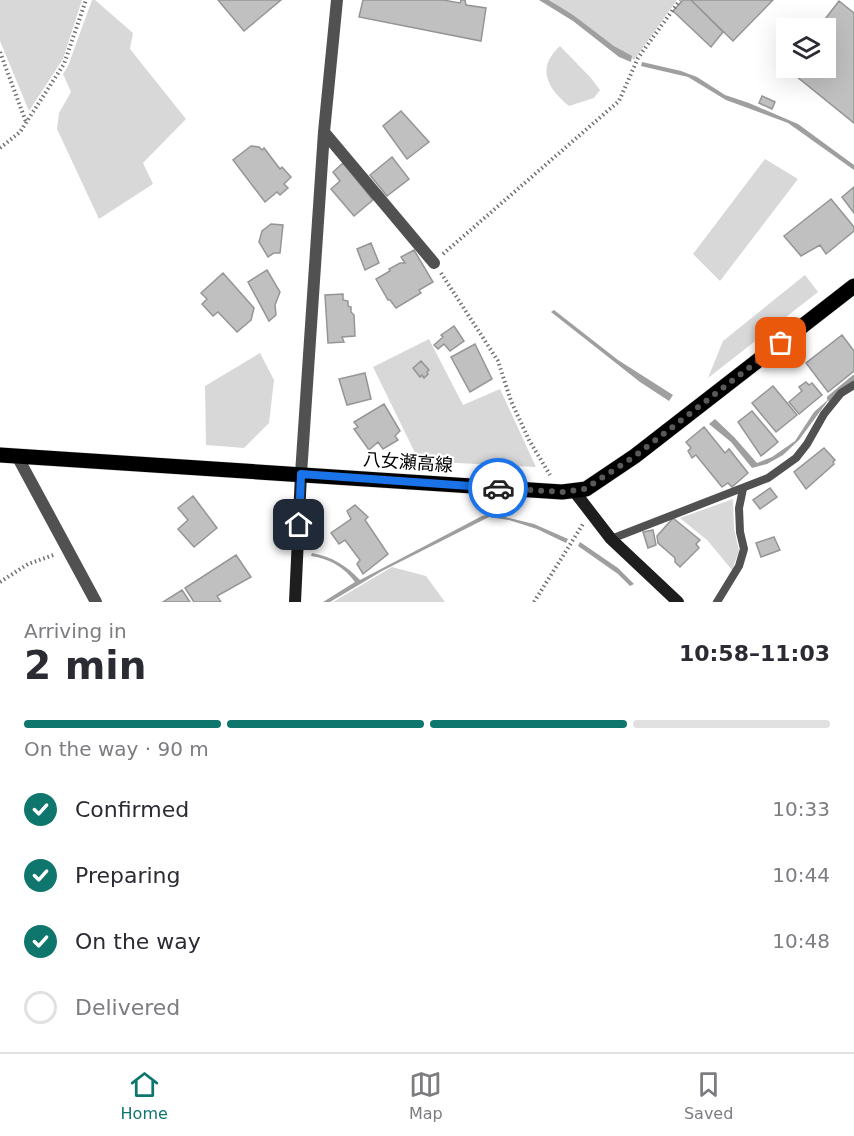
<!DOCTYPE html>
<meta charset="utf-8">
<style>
body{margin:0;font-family:"DejaVu Sans","Noto Sans JP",sans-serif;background:#f7f7f7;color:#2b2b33;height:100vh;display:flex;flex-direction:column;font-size:22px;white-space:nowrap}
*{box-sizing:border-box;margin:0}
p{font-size:20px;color:#7c7c81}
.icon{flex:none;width:33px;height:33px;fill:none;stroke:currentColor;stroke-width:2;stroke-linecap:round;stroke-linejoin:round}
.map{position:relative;height:602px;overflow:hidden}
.side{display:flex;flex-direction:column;background:#fff;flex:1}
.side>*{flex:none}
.buttons{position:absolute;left:776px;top:18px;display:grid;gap:12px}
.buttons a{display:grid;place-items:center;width:60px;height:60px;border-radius:0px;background:#fff;box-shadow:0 6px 24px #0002;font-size:30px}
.pin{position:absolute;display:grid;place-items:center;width:51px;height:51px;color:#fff;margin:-26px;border-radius:12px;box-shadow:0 3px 9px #0006}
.courier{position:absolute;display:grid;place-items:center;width:60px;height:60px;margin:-30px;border:4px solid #1a73e8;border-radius:50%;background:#fff;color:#222;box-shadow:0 2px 8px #0007}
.headline em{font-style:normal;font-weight:600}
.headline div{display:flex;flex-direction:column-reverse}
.headline{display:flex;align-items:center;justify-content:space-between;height:102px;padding:0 24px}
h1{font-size:39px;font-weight:600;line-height:45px}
.bar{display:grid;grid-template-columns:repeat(4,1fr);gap:9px 6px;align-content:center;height:72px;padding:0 24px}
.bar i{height:8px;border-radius:4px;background:#e1e1e2}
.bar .on{background:#0f766e}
.bar p{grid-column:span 4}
ol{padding:0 24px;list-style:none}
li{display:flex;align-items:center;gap:18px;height:66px}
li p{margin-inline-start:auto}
li .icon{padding:6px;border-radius:50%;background:#0f766e;color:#fff;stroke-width:4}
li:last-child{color:#7c7c81}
li i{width:33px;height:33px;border:3px solid #e1e1e2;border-radius:50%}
.tab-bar{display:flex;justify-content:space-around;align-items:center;height:84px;border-top:2px solid #e1e1e2;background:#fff;font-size:16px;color:#7c7c81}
.tab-bar a{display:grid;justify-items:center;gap:3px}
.tab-bar .on{color:#0f766e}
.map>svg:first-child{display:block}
.green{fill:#d8d8d8}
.water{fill:#9f9f9f}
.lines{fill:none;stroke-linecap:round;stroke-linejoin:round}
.stream{stroke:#9f9f9f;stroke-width:6}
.building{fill:#c0c0c0;stroke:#959595;stroke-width:1.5}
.primary-casing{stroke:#dbdbdb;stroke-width:16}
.path{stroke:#737373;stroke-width:4;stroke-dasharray:1.5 3;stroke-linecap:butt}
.lane{stroke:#515151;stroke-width:8}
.street{stroke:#515151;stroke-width:12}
.secondary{stroke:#1e1e1e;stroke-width:12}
.primary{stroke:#000;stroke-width:15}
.done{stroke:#595959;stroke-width:6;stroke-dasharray:0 10.8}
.route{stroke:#1a73e8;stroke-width:8}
.labels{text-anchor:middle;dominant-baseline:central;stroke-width:4.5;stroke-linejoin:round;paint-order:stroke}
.street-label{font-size:18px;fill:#000;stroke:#fff}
</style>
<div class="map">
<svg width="854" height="602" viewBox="0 0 854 602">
<rect width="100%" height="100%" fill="#fff"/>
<!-- green -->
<path class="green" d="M 0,0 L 82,0 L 63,59 L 29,111 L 0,41 Z
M 92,0 L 95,0 L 133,33 L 130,49 L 186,119 L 143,163 L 153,184 L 99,219 L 57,129 L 59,113 L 71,92 L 63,74 L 68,66 Z
M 550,0 L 677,0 L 634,60 Z
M 560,46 L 590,77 L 600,90 L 594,98 L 569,106 C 547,88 536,68 560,46 Z
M 765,159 L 798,179 L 720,281 L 693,254 Z
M 805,275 L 818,292 L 708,378 L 723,341 Z
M 429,339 L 463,405 L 500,389 L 536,467 L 419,461 L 373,367 Z
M 260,353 L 274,380 L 269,423 L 244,448 L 206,445 L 205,386 Z
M 733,499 L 734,528 L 739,551 L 732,570 L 708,541 L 680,518 Z
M 392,567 L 426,576 L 445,602 L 333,602 Z"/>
<!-- water -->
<path class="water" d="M 539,0 L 549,0 L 573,15 L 614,46 L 632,56 L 631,62 L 619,57 L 573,21 Z
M 642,62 L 681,71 L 697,77 L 725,95 L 749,103 L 798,124 L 854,165 L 854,170 L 788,123 L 726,100 L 688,77 L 641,66 Z
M 554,310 L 618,360 L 673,395 L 669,401 L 640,382 L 551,312 Z
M 830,398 L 799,440 L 783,455 L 767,464 L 752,468 L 731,442 L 709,424 L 715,419 L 734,437 L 757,463 L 772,457 L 795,441 L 814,412 Z
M 492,514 L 534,524 L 568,539 L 566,543 L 537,529 L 509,520 L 489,517 L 382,571 L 330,602 L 323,602 L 355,582 C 344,567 330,559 311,556 L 312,553 C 332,557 346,565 360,580 L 482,516 Z
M 580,542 L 618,568 L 634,584 L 630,586 L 618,574 L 578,546 Z"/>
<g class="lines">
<!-- stream -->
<path class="stream" d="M 830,398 L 854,378"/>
</g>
<!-- building -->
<path class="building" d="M 218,0 L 281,0 L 244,31 Z
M 363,0 L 443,0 L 460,3 L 461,0 L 465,0 L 466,5 L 486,8 L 481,41 L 359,17 Z
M 683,0 L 691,0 L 723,32 L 711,47 L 673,11 Z
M 691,0 L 773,0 L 733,41 Z
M 839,1 L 854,13 L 854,123 L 786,68 L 825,68 L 825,28 L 818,28 Z
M 762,96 L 775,102 L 772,109 L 759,103 Z
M 401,111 L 429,142 L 407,159 L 383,126 Z
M 251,146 L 259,147 L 262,150 L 264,148 L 280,169 L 282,167 L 291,177 L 284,184 L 288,188 L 280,195 L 277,192 L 265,202 L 233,160 Z
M 392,157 L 409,179 L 387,196 L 370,175 Z
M 343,163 L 373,200 L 354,216 L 331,189 L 340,181 L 333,172 Z
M 854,187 L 854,213 L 842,197 Z
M 831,199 L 854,227 L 854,231 L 826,254 L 820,245 L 801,256 L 784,236 Z
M 271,224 L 283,225 L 280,253 L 274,253 L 268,257 L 259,242 L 262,231 Z
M 371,243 L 379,263 L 365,270 L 357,249 Z
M 414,250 L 433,282 L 419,290 L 421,293 L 396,308 L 390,300 L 388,300 L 376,279 L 390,271 L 389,269 L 400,263 L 405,263 L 401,257 Z
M 267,270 L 280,292 L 275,305 L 276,315 L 269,321 L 248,282 Z
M 223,273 L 254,308 L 251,320 L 237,332 L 218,312 L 213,316 L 202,304 L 207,299 L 201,293 Z
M 343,294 L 343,300 L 348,301 L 348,306 L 351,307 L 351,312 L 354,315 L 355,336 L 342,337 L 344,342 L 328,343 L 325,295 Z
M 454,326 L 464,341 L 450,351 L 444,344 L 438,349 L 434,345 L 443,337 L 441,335 Z
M 842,335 L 854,351 L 854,371 L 828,392 L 806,363 Z
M 475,344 L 492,379 L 470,392 L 451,357 Z
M 421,361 L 429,370 L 427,372 L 428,374 L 424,378 L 422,375 L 420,377 L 413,368 Z
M 365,373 L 371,399 L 347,405 L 339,379 Z
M 806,382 L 809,385 L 812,383 L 822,395 L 799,414 L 789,402 L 802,391 L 799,387 Z
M 773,386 L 797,415 L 776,432 L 752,403 Z
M 384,404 L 400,431 L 395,436 L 398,440 L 383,449 L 378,442 L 369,450 L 354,429 L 358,427 L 354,422 Z
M 752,411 L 778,442 L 761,456 L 738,422 Z
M 704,427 L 725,453 L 729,449 L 748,473 L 732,487 L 728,483 L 722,487 L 696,455 L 692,458 L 688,451 L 691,448 L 686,442 Z
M 824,448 L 835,460 L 833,462 L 834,464 L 806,489 L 794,472 Z
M 770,488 L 777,497 L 760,509 L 753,500 Z
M 193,496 L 217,528 L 194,547 L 178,529 L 188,520 L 178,508 Z
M 355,505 L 368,517 L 365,520 L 388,554 L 363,574 L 357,564 L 360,560 L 345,540 L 339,544 L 331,533 L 351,519 L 347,511 Z
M 673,518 L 700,540 L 696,544 L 699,548 L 680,567 L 675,562 L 675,558 L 658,543 L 657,536 Z
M 653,530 L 656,545 L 648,548 L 643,532 Z
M 774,537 L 780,550 L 761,557 L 756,543 Z
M 236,555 L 251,577 L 217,596 L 221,602 L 194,602 L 185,588 Z
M 182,590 L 190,602 L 163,602 Z"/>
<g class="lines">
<!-- primary casing -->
<g class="primary-casing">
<path id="primary" d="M 0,455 L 562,492 L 586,489 L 635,456 L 854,286"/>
</g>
<!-- path -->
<path class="path" d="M 0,52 L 26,122
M 0,148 L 20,132 L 64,64 L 86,0
M 443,254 L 619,101 L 638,58 L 680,0
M 441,273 L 498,361 L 511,401 L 529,440 L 550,475
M 0,582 L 28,564 L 56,554
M 534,602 L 583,524"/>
<!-- lane -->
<path class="lane" d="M 611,539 L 768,478 L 796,458 L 807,444 L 824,414 L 841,393 L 854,385
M 717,602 L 739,566 L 744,549 L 740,532 L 739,508 L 743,489"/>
<!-- street -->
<path class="street" d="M 324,132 L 434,263
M 17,456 L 96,602
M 301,474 L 324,132 L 337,0"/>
<!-- secondary -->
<path class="secondary" d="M 574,491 L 611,539 L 678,602
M 295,602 L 301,474"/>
<!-- primary -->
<use href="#primary" class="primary"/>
</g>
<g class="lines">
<!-- done -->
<path class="done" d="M 498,488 L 562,492 L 585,489 L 635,456 L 781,343"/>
<!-- route -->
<path class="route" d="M 299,525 L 301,474 L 498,488"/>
</g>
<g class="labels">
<!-- street labels -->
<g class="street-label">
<text transform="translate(408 462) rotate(4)">八女瀬高線</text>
</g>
</g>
</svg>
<div class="buttons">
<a><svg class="icon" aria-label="layers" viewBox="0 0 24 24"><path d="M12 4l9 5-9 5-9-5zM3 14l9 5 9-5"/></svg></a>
</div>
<div class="pin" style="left:781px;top:343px;background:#ea580c"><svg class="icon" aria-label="bag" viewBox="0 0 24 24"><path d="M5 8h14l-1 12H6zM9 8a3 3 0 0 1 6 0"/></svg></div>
<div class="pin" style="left:299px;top:525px;background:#1f2937"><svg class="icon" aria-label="home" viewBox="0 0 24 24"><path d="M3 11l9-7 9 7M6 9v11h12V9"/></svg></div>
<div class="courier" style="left:498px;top:488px"><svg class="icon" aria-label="car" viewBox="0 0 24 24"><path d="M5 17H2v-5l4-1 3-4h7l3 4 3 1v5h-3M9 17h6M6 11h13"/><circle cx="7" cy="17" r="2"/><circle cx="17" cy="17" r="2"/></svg></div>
</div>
<section class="side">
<div class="headline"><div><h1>2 min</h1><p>Arriving in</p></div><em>10:58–11:03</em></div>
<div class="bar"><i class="on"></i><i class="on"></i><i class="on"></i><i></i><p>On the way · 90 m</p></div>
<ol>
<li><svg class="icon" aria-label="check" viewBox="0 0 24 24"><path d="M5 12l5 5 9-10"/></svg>Confirmed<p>10:33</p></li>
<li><svg class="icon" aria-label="check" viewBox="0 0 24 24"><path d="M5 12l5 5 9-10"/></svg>Preparing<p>10:44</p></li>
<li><svg class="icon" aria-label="check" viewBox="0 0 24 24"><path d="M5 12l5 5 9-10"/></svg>On the way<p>10:48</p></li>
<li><i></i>Delivered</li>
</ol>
</section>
<nav class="tab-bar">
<a class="on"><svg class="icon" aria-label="home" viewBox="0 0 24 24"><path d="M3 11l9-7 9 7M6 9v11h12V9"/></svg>Home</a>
<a><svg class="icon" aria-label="map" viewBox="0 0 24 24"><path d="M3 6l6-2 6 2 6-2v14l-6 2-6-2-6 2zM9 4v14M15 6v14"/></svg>Map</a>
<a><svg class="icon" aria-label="saved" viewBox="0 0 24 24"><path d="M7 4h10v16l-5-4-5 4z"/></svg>Saved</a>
</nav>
